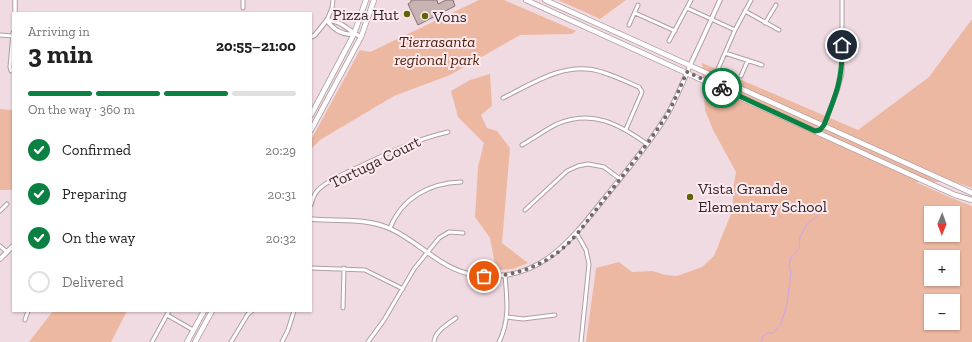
<!DOCTYPE html>
<meta charset="utf-8">
<style>
body{margin:0;font-family:"Zilla Slab",serif;background:#f6f6f6;color:#222;height:100vh;display:flex;flex-direction:column;font-size:15px;white-space:nowrap}
*{box-sizing:border-box;margin:0}
p{font-size:13px;color:#767676}
.icon{flex:none;width:22px;height:22px;fill:none;stroke:currentColor;stroke-width:2;stroke-linecap:round;stroke-linejoin:round}
.map{position:relative;flex:1;overflow:hidden}
.side{position:absolute;left:12px;top:12px;width:300px;height:300px;display:flex;flex-direction:column;background:#fff;border-radius:0px;box-shadow:0 1px 3px #0004}
.side>*{flex:none}
.needle{width:26px;rotate:181deg}
.fabs{position:absolute;left:924px;top:206px;display:grid;gap:8px}
.fabs a{display:grid;place-items:center;width:36px;height:36px;border-radius:0px;background:#fff;box-shadow:0 1px 3px #0004;font-size:20px}
.pin{position:absolute;display:grid;place-items:center;width:34px;height:34px;color:#fff;margin:-17px;border:2px solid #fff;border-radius:50%;box-shadow:0 1px 4px #0007}
.courier{position:absolute;display:grid;place-items:center;width:40px;height:40px;margin:-20px;border:3px solid #0b8043;border-radius:50%;background:#fff;color:#222;box-shadow:0 1px 5px #0007}
.summary em{font-style:normal;font-weight:800}
.summary div{display:flex;flex-direction:column-reverse}
.summary{display:flex;align-items:center;justify-content:space-between;height:68px;padding:0 16px}
h1{font-size:26px;font-weight:800;line-height:30px}
.bar{display:grid;grid-template-columns:repeat(4,1fr);gap:6px 4px;align-content:center;height:48px;padding:0 16px}
.bar i{height:5px;border-radius:3px;background:#e0e0e0}
.bar .on{background:#0b8043}
.bar p{grid-column:span 4}
ol{padding:0 16px;list-style:none}
li{display:flex;align-items:center;gap:12px;height:44px}
li p{margin-inline-start:auto}
li .icon{padding:4px;border-radius:50%;background:#0b8043;color:#fff;stroke-width:4}
li:last-child{color:#767676}
li i{width:22px;height:22px;border:2px solid #e0e0e0;border-radius:50%}
.map>svg:first-child{display:block}
.green{fill:#edb8a1;fill-rule:evenodd}
.lines{fill:none;stroke-linecap:round;stroke-linejoin:round}
.stream{stroke:#cca6eb;stroke-width:1}
.building{fill:#c8b3b2;stroke:#857170}
.minor-casing{stroke:#b19da3;stroke-width:5}
.tertiary-casing{stroke:#b19da3;stroke-width:5.5}
.secondary-casing{stroke:#b19da3;stroke-width:6}
.primary-casing{stroke:#b19da3;stroke-width:6}
.minor{stroke:#fff;stroke-width:3}
.tertiary{stroke:#fff;stroke-width:3.5}
.secondary{stroke:#fff;stroke-width:4}
.primary{stroke:#fff;stroke-width:4.5}
.done{stroke:#73676a;stroke-width:4;stroke-dasharray:0 7.2}
.route{stroke:#0b8043;stroke-width:5}
.poi-dot{fill:#5e6503;stroke:#fee9ef;stroke-width:1.5}
.labels{text-anchor:middle;dominant-baseline:central;stroke-width:4;stroke-linejoin:round;paint-order:stroke}
.poi-label{font-size:16px;fill:#2f282a;stroke:#fee9ef;text-anchor:start}
.park-label{font-size:16px;font-style:italic;fill:#4d1d05;stroke:#fee9ef}
.street-label{font-size:16px;fill:#2f282a;stroke:#fee9ef}
</style>
<div class="map">
<svg width="972" height="342" viewBox="0 0 972 342">
<rect width="100%" height="100%" fill="#f1dbe2"/>
<!-- green -->
<path class="green" d="M 479,0 L 504,0 L 576,31 L 572,34 L 520,35 L 450,75 L 394,96 L 320,140 L 311,149 L 311,140 L 360,50 L 370,52 Z
M 558,0 L 626,0 L 600,19 Z
M 972,19 L 972,188 L 955,182 L 916,182 L 949,197 L 972,206 L 972,342 L 586,342 L 596,268 L 619,262 L 632,272 L 652,271 L 666,275 L 677,276 L 702,267 L 714,256 L 733,209 L 733,190 L 736,172 L 713,130 L 705,110 L 702,63 L 858,130 L 929,77 ZM 931,213 L 953,213 L 953,235 L 931,235 ZM 931,257 L 953,257 L 953,279 L 931,279 ZM 931,301 L 953,301 L 953,323 L 931,323 Z
M 490,74 L 492,106 L 481,115 L 487,128 L 497,131 L 510,148 L 502,243 L 528,263 L 513,269 L 496,270 L 490,238 L 475,217 L 478,167 L 484,143 L 458,117 L 451,91 L 470,80 Z
M 0,109 L 13,110 L 13,190 L 0,190 Z
M 53,311 L 127,311 L 111,342 L 29,342 Z"/>
<g class="lines">
<!-- stream -->
<path class="stream" d="M 761,342 L 763,336 L 768,333 L 773,333 L 781,324 L 787,304 L 791,273 L 789,265 L 791,258 L 799,249 L 800,237 L 807,224 L 817,216"/>
</g>
<!-- building -->
<path class="building" d="M 411,0 L 437,0 L 438,4 L 446,0 L 453,0 L 455,6 L 418,25 L 408,4 L 411,2 Z"/>
<g class="lines">
<!-- minor casing -->
<g class="minor-casing">
<path id="minor" d="M 243,8 L 243,0
M 687,8 L 735,30
M 745,11 L 779,30
M 635,13 L 675,31
M 327,20 L 332,8 L 333,0
M 765,23 L 776,5
M 629,25 L 638,5
M 0,35 L 13,36
M 669,41 L 691,0
M 725,53 L 762,65
M 718,69 L 735,30 L 751,0
M 11,71 L 10,67 L 13,33
M 741,76 L 748,60
M 503,98 C 533,83 567,60 602,72 C 615,76 627,82 639,87 L 642,92 L 626,129
M 815,131 L 820,130 L 824,125 L 837,91 L 842,73 L 842,0
M 522,145 C 534,138 545,130 557,124 C 592,109 619,124 647,144
M 311,205 C 312,200 314,195 317,191 C 326,181 342,175 354,169 C 387,154 413,140 448,132
M 525,210 L 567,171 L 578,166 L 588,164 L 604,167 L 620,179
M 0,211 L 7,204
M 390,228 C 402,198 429,183 461,182
M 577,234 L 586,250 L 589,264 L 581,342
M 0,246 L 7,252
M 311,268 L 365,270 L 403,289
M 343,308 L 344,268
M 167,315 L 193,330
M 507,317 L 523,319 L 555,315
M 25,320 L 28,311
M 152,342 L 169,311
M 231,342 L 248,314 L 252,311
M 282,342 L 288,330 L 294,311
M 368,342 L 384,320 L 414,269 L 439,238 L 449,232 L 463,233
M 434,342 C 435,331 447,325 456,318
M 499,342 C 510,321 507,298 505,276"/>
</g>
<!-- tertiary casing -->
<g class="tertiary-casing">
<path id="tertiary" d="M 15,13 L 15,0
M 327,20 C 343,21 348,31 361,37
M 327,20 C 332,29 344,36 354,34
M 311,37 L 315,35 L 327,20
M 311,219 C 338,222 366,217 391,229 C 421,243 441,270 475,275 C 540,284 571,240 607,195 C 627,170 650,143 667,115 C 677,98 684,79 692,61 C 702,40 711,20 720,0"/>
</g>
<!-- secondary casing -->
<g class="secondary-casing">
<path id="secondary" d="M 0,259 L 13,246"/>
</g>
<!-- primary casing -->
<g class="primary-casing">
<path id="primary" d="M 526,0 L 955,195 L 972,200
M 545,0 L 972,193
M 311,115 L 354,34 L 366,0
M 311,130 L 361,37 L 374,0
M 187,342 L 204,311
M 195,342 L 212,311"/>
</g>
<!-- minor -->
<use href="#minor" class="minor"/>
<!-- tertiary -->
<use href="#tertiary" class="tertiary"/>
<!-- secondary -->
<use href="#secondary" class="secondary"/>
<!-- primary -->
<use href="#primary" class="primary"/>
</g>
<g class="lines">
<!-- done -->
<path class="done" d="M 484,276 C 512,277 541,267 563,248 C 578,235 589,218 602,202 C 624,174 647,146 666,116 C 674,103 680,87 687,72 L 722,88"/>
<!-- route -->
<path class="route" d="M 722,88 L 815,131 L 820,130 L 824,125 C 836,95 843,78 842,45"/>
</g>
<!-- markers -->
<g class="poi-dot">
<circle cx="407" cy="14" r="4"/>
<circle cx="425" cy="16" r="4"/>
<circle cx="690" cy="197" r="4"/>
</g>
<g class="labels">
<!-- poi labels -->
<g class="poi-label">
<text x="399" y="14" text-anchor="end">Pizza Hut</text>
<text x="433" y="16">Vons</text>
<text x="698" y="188">Vista Grande<tspan x="698" dy="18">Elementary School</tspan></text>
</g>
<!-- park labels -->
<g class="park-label">
<text x="437" y="41">Tierrasanta<tspan x="437" dy="18">regional park</tspan></text>
</g>
<!-- street labels -->
<g class="street-label">
<text transform="translate(375 162) rotate(-26)">Tortuga Court</text>
</g>
</g>
</svg>
<div class="fabs">
<a><svg class="needle" viewBox="-14 -14 28 28"><path d="M0-13l5 13h-10z" fill="#e53935"/><path d="M0 13l5-13h-10z" fill="#767676"/></svg></a>
<a>+</a>
<a>−</a>
</div>
<div class="pin" style="left:484px;top:276px;background:#ea580c"><svg class="icon" aria-label="bag" viewBox="0 0 24 24"><path d="M5 8h14l-1 12H6zM9 8a3 3 0 0 1 6 0"/></svg></div>
<div class="pin" style="left:842px;top:45px;background:#1f2937"><svg class="icon" aria-label="home" viewBox="0 0 24 24"><path d="M3 11l9-7 9 7M6 9v11h12V9"/></svg></div>
<div class="courier" style="left:722px;top:88px"><svg class="icon" aria-label="bike" viewBox="0 0 24 24"><circle cx="6" cy="16" r="4"/><circle cx="18" cy="16" r="4"/><path d="M6 16l4-8h5l3 8M10 8l3 8H6M13 5h3"/></svg></div>
<section class="side">
<div class="summary"><div><h1>3 min</h1><p>Arriving in</p></div><em>20:55–21:00</em></div>
<div class="bar"><i class="on"></i><i class="on"></i><i class="on"></i><i></i><p>On the way · 360 m</p></div>
<ol>
<li><svg class="icon" aria-label="check" viewBox="0 0 24 24"><path d="M5 12l5 5 9-10"/></svg>Confirmed<p>20:29</p></li>
<li><svg class="icon" aria-label="check" viewBox="0 0 24 24"><path d="M5 12l5 5 9-10"/></svg>Preparing<p>20:31</p></li>
<li><svg class="icon" aria-label="check" viewBox="0 0 24 24"><path d="M5 12l5 5 9-10"/></svg>On the way<p>20:32</p></li>
<li><i></i>Delivered</li>
</ol>
</section>
</div>
